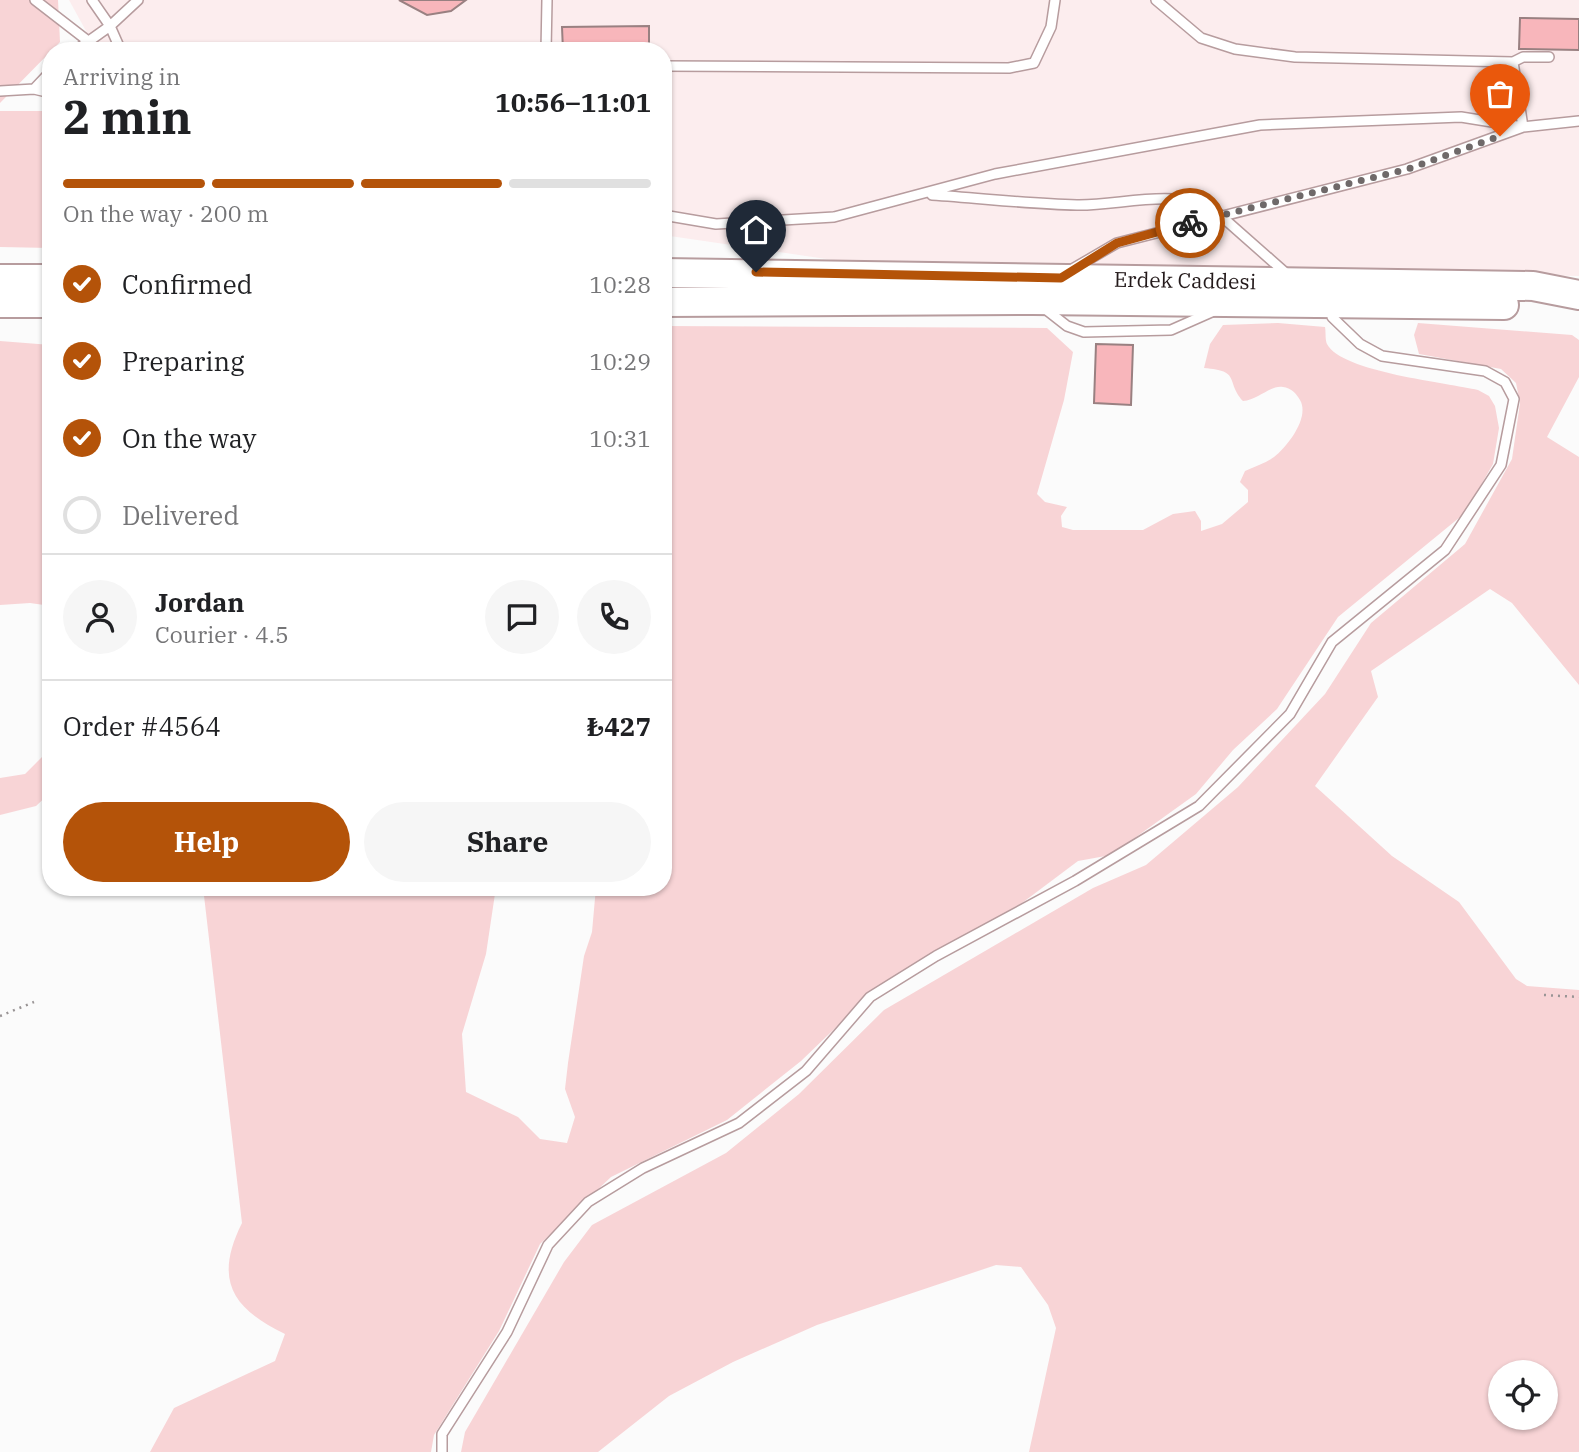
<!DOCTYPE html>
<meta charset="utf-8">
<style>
body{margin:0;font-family:"IBM Plex Serif",serif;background:#f6f6f6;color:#202124;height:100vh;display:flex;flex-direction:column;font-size:26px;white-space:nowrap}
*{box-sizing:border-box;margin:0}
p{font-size:23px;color:#757577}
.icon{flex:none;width:38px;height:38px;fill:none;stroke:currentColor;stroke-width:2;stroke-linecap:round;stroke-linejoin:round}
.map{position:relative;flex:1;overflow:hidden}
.panel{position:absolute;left:42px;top:42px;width:630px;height:854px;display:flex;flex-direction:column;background:#fff;border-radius:28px;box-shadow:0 2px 5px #0004}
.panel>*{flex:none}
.fabs{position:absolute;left:1488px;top:1360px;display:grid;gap:14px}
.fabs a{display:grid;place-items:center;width:70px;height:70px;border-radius:50%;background:#fff;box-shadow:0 2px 5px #0004;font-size:35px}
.pin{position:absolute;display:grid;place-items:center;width:60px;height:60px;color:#fff;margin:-72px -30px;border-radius:50% 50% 50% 0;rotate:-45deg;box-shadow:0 0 7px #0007}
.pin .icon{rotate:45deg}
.courier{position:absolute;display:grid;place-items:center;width:70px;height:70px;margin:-35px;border:5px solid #b45309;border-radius:50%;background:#fff;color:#222;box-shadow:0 2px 9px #0007}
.overview em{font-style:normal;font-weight:700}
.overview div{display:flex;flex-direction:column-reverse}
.overview{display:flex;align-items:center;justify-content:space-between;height:119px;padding:0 21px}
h1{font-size:46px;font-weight:700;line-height:52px}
.bar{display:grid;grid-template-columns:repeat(4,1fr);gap:10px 7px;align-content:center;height:84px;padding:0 21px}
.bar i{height:9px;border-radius:5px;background:#e0e0e0}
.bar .selected{background:#b45309}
.bar p{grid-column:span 4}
.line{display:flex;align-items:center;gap:18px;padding:0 21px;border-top:2px solid #e0e0e0}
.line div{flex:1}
.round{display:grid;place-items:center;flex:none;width:74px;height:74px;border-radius:37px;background:#f6f6f6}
ol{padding:0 21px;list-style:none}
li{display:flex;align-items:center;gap:21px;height:77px}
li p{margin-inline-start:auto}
li .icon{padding:7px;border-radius:50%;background:#b45309;color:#fff;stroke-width:4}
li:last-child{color:#757577}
li i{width:38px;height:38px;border:4px solid #e0e0e0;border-radius:50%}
.primary-button{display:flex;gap:14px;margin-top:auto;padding:14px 21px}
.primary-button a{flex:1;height:80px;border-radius:42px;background:#b45309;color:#fff;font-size:28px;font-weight:700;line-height:80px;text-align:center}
.primary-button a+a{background:#f6f6f6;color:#202124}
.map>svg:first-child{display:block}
.built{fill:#fcedee}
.green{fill:#f8d4d6;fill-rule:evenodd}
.building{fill:#f8b6bb;stroke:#998081;stroke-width:2}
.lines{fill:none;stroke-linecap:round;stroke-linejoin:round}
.service-casing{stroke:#b79c9e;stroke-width:12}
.primary-casing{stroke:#b79c9e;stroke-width:32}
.path{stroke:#999495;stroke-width:2.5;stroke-dasharray:2 5;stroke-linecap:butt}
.service{stroke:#fff;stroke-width:9}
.primary{stroke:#fff;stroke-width:28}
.done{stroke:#6f6969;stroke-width:7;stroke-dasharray:0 12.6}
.route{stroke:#b45309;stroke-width:9}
.labels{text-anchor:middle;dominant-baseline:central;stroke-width:5;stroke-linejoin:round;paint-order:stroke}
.street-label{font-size:21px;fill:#241a1b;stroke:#fff}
</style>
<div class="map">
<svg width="1579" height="1452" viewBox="0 0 1579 1452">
<rect width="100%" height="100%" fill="#fbfbfb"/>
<!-- built -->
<path class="built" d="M 69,0 L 1579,0 L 1579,276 L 874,266 L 663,235 L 663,51 L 97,51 Z"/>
<!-- green -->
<path class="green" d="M 0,0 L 58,0 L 60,42 L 0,103 Z
M 0,111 L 51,111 L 51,248 L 0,247 Z
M 1278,323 L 1325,327 C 1326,332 1325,340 1327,344 C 1341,372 1449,383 1478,390 L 1489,396 L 1495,406 L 1499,428 L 1493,464 L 1465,513 L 1338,617 L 1277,709 L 1233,750 L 1196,794 L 1111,855 L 1078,861 L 1022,903 L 879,986 L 801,1061 L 727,1120 L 611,1177 L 540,1244 L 499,1331 L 434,1435 L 431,1452 L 150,1452 L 174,1408 L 275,1361 L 285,1334 C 231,1308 214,1279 242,1223 L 203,887 L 496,887 L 486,954 L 462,1034 L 466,1092 L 518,1117 L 540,1139 L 567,1143 L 575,1117 L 565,1089 L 568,1063 L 584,956 L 592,932 L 596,887 L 663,887 L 663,326 L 1047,328 L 1073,352 L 1064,400 L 1037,494 L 1045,502 L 1067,507 L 1061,516 L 1062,527 L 1073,530 L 1143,530 L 1173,514 L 1195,511 L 1201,521 L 1201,531 L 1222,524 L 1248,502 L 1248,490 L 1240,482 L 1245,471 C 1255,466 1266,463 1274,457 C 1288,446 1310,417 1300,400 C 1296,393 1291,388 1283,387 C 1270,385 1258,400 1243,401 C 1225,381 1242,371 1204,368 L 1210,344 L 1223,325 Z
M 1418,323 L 1572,335 L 1579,340 L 1579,377 L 1547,437 L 1579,457 L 1579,685 L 1512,603 L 1490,589 L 1371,671 L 1378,697 L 1315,786 L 1392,856 L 1459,902 L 1516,979 L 1527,986 L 1579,990 L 1579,1452 L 1029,1452 L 1056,1328 L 1048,1305 L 1021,1267 L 996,1265 L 817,1325 L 733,1362 L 669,1396 L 598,1452 L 461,1452 L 465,1432 L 564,1262 L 592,1225 L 726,1153 L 799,1094 L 884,1010 L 1093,888 L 1146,865 L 1238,787 L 1325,694 L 1371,623 L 1465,544 L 1512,459 L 1520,403 L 1516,383 L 1501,369 L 1419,354 L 1414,335 ZM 1500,1372 L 1545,1372 L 1545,1418 L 1500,1418 Z
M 0,341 L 51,345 L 51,606 L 30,603 L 0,605 Z
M 51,748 L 51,792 L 36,806 L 0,815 L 0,778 L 25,774 Z"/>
<!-- building -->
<path class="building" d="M 399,0 L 466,0 L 451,11 L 427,15 Z
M 1520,18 L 1579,19 L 1579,50 L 1519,49 Z
M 649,26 L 649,51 L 563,51 L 562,27 Z
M 1096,344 L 1133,345 L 1131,405 L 1094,403 Z"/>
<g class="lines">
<!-- service casing -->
<g class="service-casing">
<path id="service" d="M 35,0 L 88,41
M 92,0 L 110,26 L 121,51
M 1156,0 L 1201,38 L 1235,49 L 1295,57 L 1513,62 L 1523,57 L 1549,57
M 75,51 L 110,26 L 138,0
M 546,51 L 547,0
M 663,66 L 1009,68 L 1034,63 L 1051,27 L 1055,0
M 34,89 L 51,71
M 0,91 L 34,89 L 51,93
M 932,195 C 980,198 1029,204 1077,205 C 1123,206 1181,185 1220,215 L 1288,275
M 663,215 L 716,224 L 834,217 L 995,174 L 1260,125 L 1461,117 L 1523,127 L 1579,121
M 1069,271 L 1117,243 L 1407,169 L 1523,127 L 1513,62
M 1044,308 L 1067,326 L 1084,332 L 1171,330 L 1214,311
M 442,1452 L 442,1434 L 507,1332 L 548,1245 L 588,1202 L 643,1168 L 739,1123 L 806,1071 L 870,997 L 936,956 L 1075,881 L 1199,806 L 1290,714 L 1332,642 L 1445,550 L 1501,465 L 1514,399 L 1505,382 L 1485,371 L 1382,356 L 1360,344 L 1332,317"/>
</g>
<!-- primary casing -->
<g class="primary-casing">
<path id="primary" d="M 663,273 L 1533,286 L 1579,295
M 0,279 L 51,279
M 663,302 L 1033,300 L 1504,305
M 0,303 L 51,303"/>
</g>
<!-- path -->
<path class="path" d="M 1544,995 L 1579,997
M 0,1016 L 34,1002"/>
<!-- service -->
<use href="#service" class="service"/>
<!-- primary -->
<use href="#primary" class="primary"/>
</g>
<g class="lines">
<!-- done -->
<path class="done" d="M 1190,223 L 1408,169 L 1500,136"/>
<!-- route -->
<path class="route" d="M 756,272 L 1061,278 L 1117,243 L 1190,223"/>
</g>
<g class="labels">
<!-- street labels -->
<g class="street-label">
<text transform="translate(1185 280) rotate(1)">Erdek Caddesi</text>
</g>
</g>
</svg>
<div class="fabs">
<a><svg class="icon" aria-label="locate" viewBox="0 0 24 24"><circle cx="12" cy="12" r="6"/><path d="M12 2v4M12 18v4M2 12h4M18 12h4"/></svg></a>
</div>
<div class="pin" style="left:1500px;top:136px;background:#ea580c"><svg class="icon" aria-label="bag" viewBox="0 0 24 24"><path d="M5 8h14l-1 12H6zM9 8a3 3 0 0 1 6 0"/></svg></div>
<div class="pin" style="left:756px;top:272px;background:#1f2937"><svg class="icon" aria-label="home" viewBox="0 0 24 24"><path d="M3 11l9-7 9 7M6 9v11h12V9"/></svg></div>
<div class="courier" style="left:1190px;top:223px"><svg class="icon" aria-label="bike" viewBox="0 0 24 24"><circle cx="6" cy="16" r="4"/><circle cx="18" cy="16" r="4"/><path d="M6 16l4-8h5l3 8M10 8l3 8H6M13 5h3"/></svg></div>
<section class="panel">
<div class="overview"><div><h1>2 min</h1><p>Arriving in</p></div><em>10:56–11:01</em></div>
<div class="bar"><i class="selected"></i><i class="selected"></i><i class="selected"></i><i></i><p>On the way · 200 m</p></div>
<ol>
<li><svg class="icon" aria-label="check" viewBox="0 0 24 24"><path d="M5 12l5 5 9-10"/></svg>Confirmed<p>10:28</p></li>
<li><svg class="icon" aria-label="check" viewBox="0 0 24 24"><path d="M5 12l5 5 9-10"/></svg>Preparing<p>10:29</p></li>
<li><svg class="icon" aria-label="check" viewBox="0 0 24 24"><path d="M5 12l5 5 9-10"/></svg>On the way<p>10:31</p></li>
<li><i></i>Delivered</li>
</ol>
<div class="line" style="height:126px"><a class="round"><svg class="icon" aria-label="person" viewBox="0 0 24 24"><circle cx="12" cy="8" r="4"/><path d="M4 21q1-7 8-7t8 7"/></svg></a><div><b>Jordan</b><p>Courier · 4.5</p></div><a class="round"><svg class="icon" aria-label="chat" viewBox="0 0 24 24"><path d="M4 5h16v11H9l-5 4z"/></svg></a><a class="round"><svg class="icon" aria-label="phone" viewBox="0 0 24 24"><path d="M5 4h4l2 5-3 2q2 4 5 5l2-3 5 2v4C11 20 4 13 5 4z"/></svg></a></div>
<div class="line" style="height:91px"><div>Order #4564</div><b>₺427</b></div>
<div class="primary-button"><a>Help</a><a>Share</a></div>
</section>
</div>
